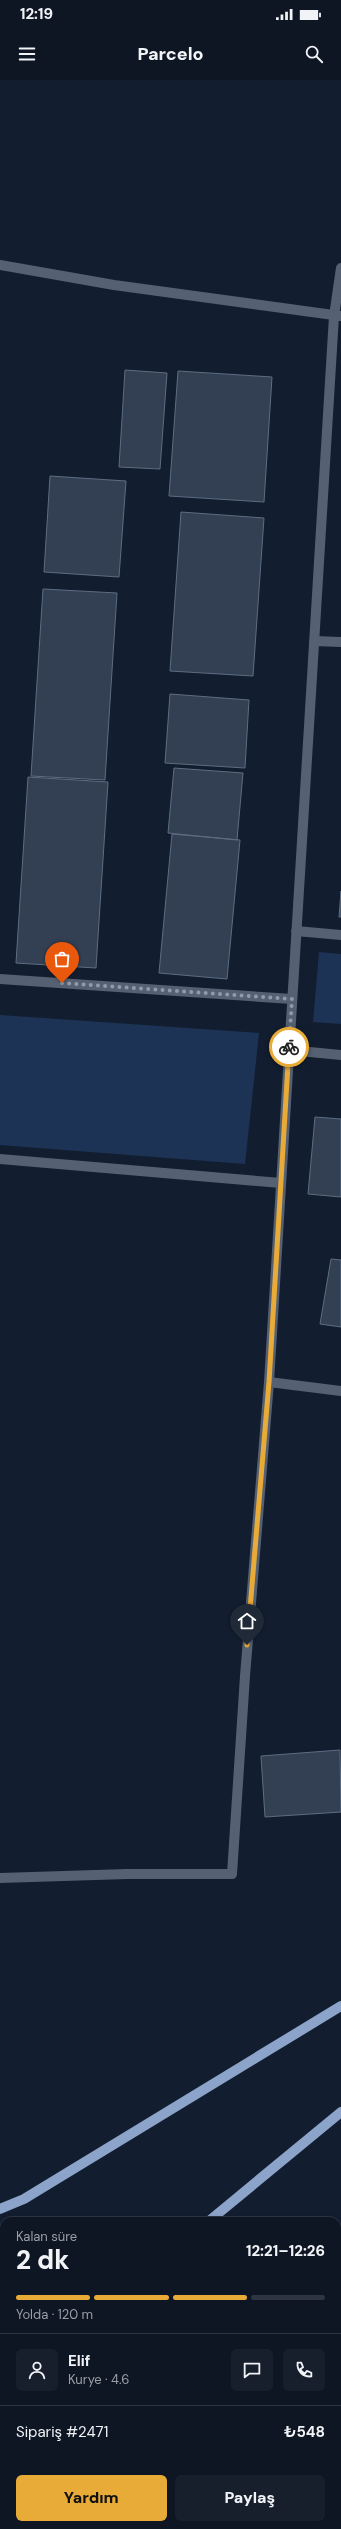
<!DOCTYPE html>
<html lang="tr">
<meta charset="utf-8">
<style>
body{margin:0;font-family:"DM Sans",sans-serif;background:#171f2c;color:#f1f3f6;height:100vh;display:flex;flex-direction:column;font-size:15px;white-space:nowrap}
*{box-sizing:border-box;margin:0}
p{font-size:13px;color:#9b9fa6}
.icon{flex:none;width:22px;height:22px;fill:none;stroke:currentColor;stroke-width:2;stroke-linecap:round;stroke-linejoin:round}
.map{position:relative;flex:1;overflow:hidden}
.drawer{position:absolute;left:0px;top:2137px;width:341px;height:312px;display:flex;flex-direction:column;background:#0e1624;border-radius:12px 12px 0 0;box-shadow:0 2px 6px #0003,0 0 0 1px #2e3541}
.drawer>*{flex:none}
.pin{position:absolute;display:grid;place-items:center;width:34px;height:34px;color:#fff;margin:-41px -17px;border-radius:50% 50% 50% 0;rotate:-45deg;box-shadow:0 0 4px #0007}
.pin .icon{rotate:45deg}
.courier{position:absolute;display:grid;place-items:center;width:40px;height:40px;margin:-20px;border:3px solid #e9ab38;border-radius:50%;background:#fff;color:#222;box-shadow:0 1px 5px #0007}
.head em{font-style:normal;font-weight:800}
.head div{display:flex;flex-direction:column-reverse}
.head{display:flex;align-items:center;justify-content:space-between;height:68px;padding:0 16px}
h1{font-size:26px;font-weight:800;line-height:30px}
.bar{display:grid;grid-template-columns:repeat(4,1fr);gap:6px 4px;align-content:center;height:48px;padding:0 16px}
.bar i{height:5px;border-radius:3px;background:#2e3541}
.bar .on{background:#e9ab38}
.bar p{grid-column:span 4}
.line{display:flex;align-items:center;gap:10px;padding:0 16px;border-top:1px solid #2e3541}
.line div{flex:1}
.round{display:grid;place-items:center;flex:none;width:42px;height:42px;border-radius:6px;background:#171f2c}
.cta{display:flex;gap:8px;margin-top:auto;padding:8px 16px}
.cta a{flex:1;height:46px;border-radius:6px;background:#e9ab38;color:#111;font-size:16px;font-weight:800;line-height:46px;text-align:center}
.cta a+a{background:#171f2c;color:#f1f3f6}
.status{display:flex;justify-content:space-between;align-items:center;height:28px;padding:0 20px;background:#0e1624;direction:ltr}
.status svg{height:11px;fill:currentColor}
header{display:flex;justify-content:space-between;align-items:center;height:52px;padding:0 16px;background:#0e1624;font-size:18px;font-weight:800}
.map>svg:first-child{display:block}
.green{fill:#1d3355}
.building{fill:#334054;stroke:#5e6c82}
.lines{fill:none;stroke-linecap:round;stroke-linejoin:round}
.minor{stroke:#556172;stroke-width:10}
.major{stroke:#8ca4c9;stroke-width:10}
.done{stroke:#909aa8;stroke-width:4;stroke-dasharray:0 7.2}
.route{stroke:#e9ab38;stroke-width:5}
</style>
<div class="status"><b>12:19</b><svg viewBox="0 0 49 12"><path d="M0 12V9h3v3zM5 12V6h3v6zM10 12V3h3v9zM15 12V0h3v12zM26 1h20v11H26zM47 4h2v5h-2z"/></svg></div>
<header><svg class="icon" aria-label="menu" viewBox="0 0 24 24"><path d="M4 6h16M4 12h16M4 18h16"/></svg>Parcelo<svg class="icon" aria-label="search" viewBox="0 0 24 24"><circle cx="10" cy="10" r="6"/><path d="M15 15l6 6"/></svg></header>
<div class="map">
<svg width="341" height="2449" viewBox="0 0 341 2449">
<rect width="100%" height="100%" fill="#121e30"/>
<!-- green -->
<path class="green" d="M 319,872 L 341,874 L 341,944 L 313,942 Z
M 0,935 L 259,953 L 245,1084 L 0,1065 Z"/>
<!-- building -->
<path class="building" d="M 125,290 L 167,293 L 160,389 L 119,387 Z
M 178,291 L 272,297 L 264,422 L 169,416 Z
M 50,396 L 126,401 L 119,497 L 44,492 Z
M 181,432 L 264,438 L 253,596 L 170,591 Z
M 43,509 L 117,513 L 105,700 L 31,696 Z
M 170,614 L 249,620 L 245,688 L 165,683 Z
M 174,688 L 243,693 L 237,760 L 168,753 Z
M 28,697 L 108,702 L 96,888 L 16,883 Z
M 172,754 L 240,760 L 227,899 L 159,893 Z
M 341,811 L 341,837 L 339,837 Z
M 315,1037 L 341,1039 L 341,1117 L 308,1114 Z
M 331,1179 L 341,1180 L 341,1247 L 320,1244 Z
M 340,1670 L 341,1732 L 265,1737 L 261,1676 Z
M 337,2176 L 341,2178 L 341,2266 L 337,2277 Z
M 176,2445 L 205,2445 L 203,2449 L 186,2449 Z"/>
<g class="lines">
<!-- minor -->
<path class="minor" d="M 0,185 L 114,205 L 341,236
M 314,561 L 341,562
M 296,851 L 341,855
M 0,899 L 292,919
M 289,970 L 341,975
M 0,1079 L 281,1103
M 269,1302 L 341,1311
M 0,1798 L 127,1794 L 232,1794 L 245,1596 L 269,1302 L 334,236 L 341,188
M 337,2347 L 341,2349
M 230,2449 L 232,2445"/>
<!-- major -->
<path class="major" d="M 0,2129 L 24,2119 L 341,1926
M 209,2141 L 341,2032
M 0,2358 L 4,2353"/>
</g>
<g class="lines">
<!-- done -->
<path class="done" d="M 62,903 L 292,919 L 289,967"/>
<!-- route -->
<path class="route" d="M 247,1565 L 269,1302 L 289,967"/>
</g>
</svg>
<div class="pin" style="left:62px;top:903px;background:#ea580c"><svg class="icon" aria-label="bag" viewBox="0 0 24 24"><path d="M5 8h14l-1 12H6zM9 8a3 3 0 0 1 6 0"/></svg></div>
<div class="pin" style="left:247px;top:1565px;background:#1f2937"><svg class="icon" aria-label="home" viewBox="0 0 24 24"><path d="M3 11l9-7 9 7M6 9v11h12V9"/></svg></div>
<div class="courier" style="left:289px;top:967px"><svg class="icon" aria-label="bike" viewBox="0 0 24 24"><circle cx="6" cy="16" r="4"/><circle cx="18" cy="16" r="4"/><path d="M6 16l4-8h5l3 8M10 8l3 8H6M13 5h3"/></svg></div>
<section class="drawer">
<div class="head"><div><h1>2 dk</h1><p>Kalan süre</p></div><em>12:21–12:26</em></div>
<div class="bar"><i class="on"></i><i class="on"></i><i class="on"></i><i></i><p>Yolda · 120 m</p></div>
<div class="line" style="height:72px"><a class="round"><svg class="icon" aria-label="person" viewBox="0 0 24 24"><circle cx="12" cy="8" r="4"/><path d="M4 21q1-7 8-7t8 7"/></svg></a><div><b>Elif</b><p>Kurye · 4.6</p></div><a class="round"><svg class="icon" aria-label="chat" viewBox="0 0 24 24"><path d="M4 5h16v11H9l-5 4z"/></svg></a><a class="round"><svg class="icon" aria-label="phone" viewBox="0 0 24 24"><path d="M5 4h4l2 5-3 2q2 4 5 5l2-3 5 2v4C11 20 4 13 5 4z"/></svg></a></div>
<div class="line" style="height:52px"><div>Sipariş #2471</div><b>₺548</b></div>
<div class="cta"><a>Yardım</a><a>Paylaş</a></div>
</section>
</div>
